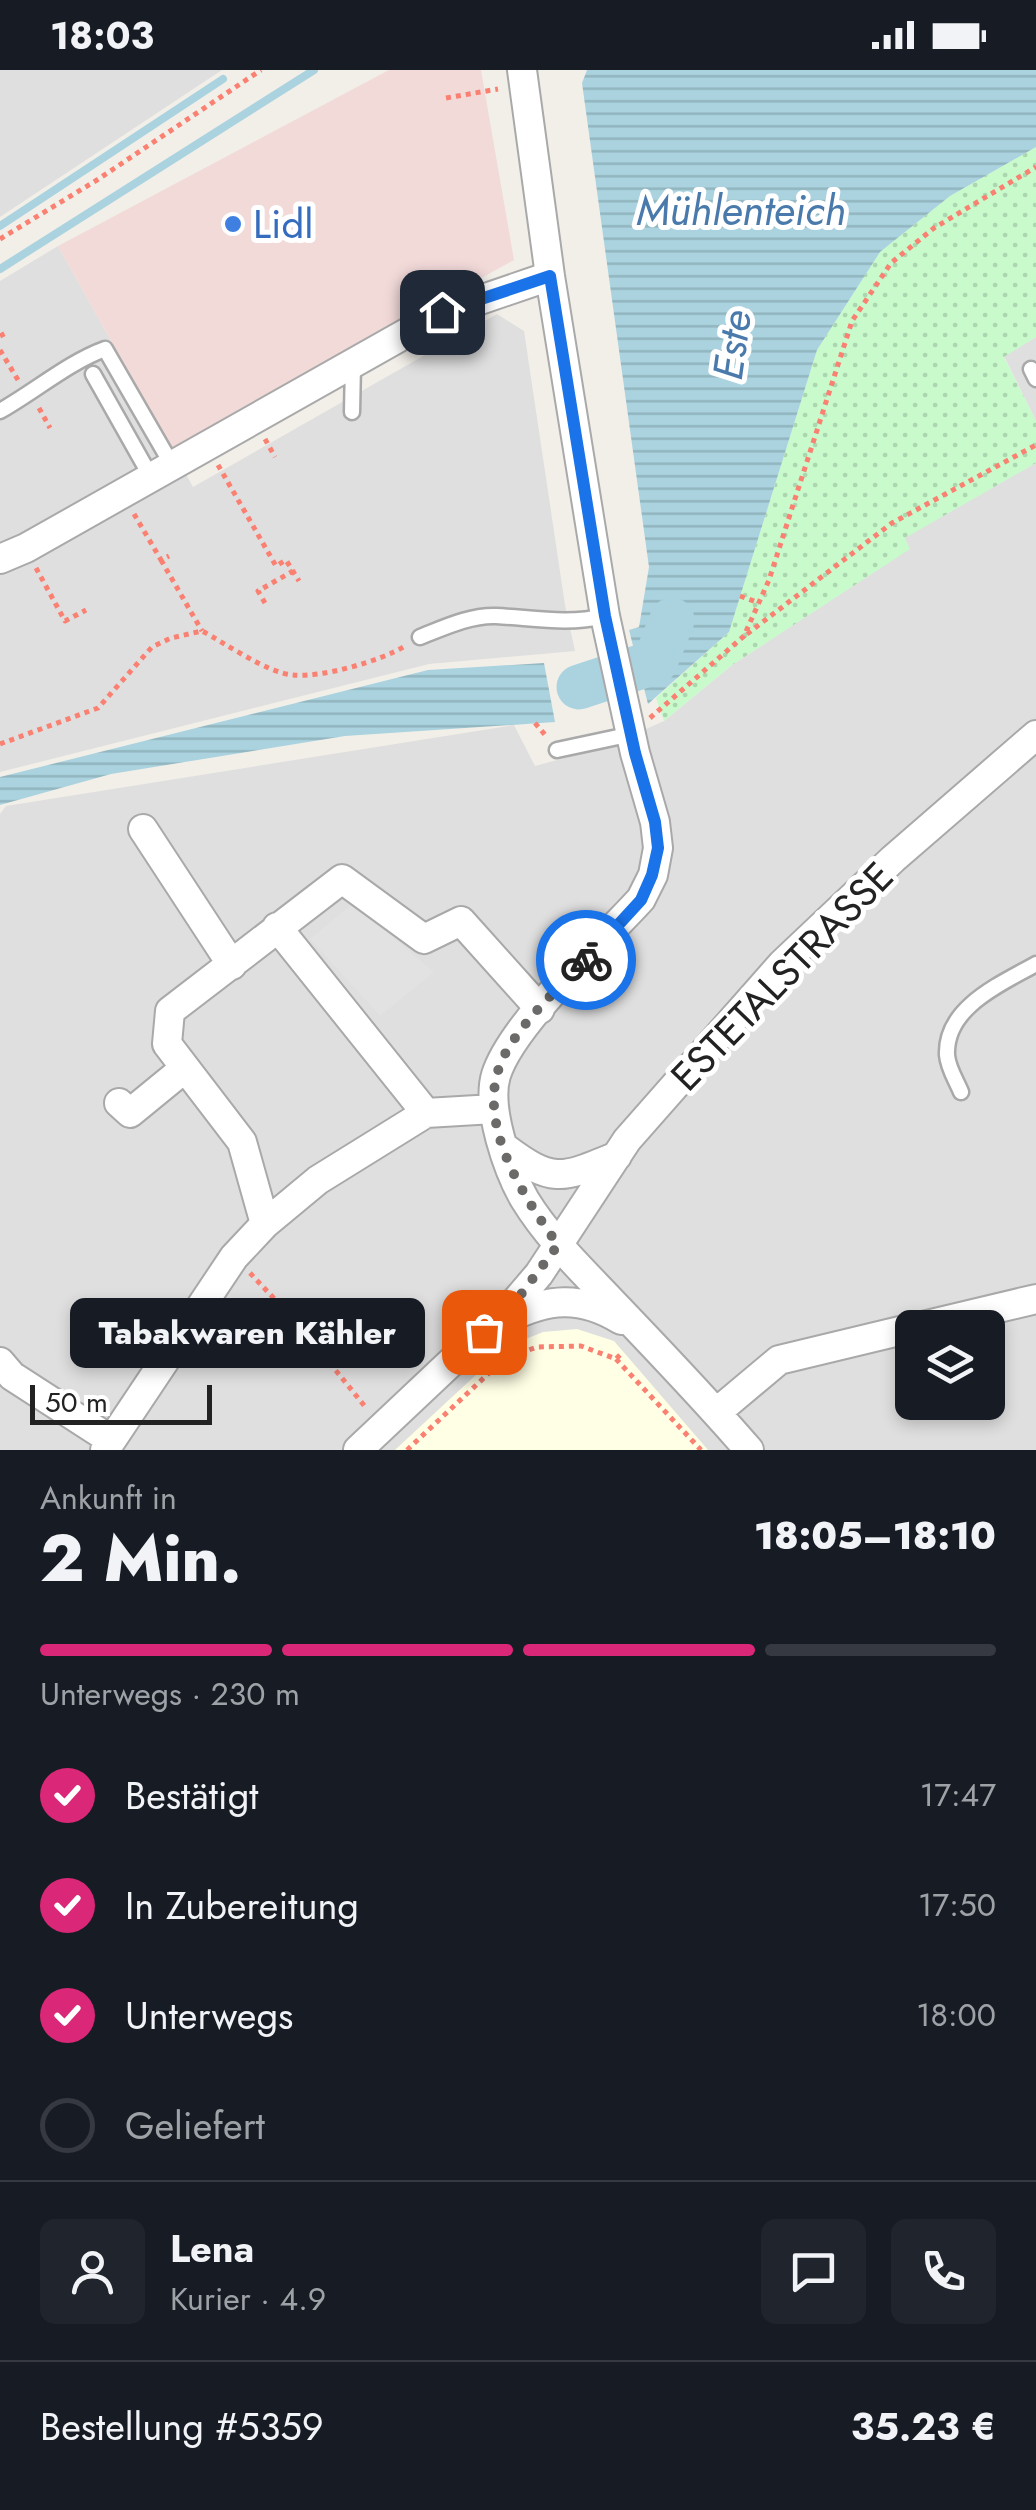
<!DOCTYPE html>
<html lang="de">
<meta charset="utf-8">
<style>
body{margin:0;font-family:Jost,sans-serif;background:#20242c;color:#f1f3f6;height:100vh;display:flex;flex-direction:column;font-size:38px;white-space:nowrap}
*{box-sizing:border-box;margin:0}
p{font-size:32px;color:#9ea1a6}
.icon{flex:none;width:55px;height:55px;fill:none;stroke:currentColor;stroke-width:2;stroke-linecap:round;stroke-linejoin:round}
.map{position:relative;height:1380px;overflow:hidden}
.sheet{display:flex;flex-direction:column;background:#171b24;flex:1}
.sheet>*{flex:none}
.fabs{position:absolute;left:895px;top:1240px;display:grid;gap:20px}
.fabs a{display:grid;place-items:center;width:110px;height:110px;border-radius:15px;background:#171b24;box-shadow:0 5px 15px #0003;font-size:50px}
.scale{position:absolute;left:30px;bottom:25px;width:182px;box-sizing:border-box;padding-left:10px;border:5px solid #222;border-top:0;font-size:28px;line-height:35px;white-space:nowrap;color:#222;-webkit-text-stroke:8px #fff;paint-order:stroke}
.pin{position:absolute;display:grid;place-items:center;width:85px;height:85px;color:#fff;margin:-42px;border-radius:20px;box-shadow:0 5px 15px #0006}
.courier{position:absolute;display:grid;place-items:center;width:100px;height:100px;margin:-50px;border:8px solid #1a73e8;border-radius:50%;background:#fff;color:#222;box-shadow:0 2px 12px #0007}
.bubble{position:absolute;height:70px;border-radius:15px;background:#171b24;box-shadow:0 5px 15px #0003;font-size:32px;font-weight:800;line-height:70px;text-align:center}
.summary em{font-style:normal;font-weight:800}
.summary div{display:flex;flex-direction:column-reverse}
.summary{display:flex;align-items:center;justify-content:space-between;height:170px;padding:0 40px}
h1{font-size:65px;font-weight:800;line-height:75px}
.bar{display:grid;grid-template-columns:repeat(4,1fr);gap:15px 10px;align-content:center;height:120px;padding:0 40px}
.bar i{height:12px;border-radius:8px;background:#363941}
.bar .current{background:#db2777}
.bar p{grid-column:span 4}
.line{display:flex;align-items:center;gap:25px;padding:0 40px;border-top:2px solid #363941}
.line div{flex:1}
.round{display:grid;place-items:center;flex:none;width:105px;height:105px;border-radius:15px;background:#20242c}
ol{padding:0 40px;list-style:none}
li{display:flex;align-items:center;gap:30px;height:110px}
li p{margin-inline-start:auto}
li .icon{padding:10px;border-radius:50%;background:#db2777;color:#fff;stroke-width:4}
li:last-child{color:#9ea1a6}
li i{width:55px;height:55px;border:5px solid #363941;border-radius:50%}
.status{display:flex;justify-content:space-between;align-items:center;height:70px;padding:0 50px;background:#171b24;direction:ltr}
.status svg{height:28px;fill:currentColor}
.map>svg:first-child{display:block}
.residential{fill:#e0dfdf;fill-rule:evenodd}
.commercial{fill:#f2dad9}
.education{fill:#ffffe5}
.park{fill:url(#park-dots)}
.parking{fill:#e2e2e2}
.water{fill:url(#water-rules)}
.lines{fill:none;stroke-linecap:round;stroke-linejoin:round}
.stream{stroke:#aad3df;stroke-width:8}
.river{stroke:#aad3df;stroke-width:45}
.service-casing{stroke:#a9a9a9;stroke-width:19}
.minor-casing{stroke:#a9a9a9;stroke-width:32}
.path{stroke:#fa8072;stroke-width:5;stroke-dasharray:5 5;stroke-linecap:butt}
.service{stroke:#fff;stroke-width:14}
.minor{stroke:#fff;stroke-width:28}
.done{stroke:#6b6a68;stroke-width:10;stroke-dasharray:0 18}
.route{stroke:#1a73e8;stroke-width:12}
.shop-dot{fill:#3f7fe0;stroke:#fff;stroke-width:4}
.labels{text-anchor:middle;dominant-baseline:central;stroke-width:10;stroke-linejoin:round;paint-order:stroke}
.shop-label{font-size:40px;fill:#366cbe;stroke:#fff;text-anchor:start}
.street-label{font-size:40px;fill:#222;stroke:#fff}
.water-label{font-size:42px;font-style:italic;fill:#4a7aab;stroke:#fff}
</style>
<div class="status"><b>18:03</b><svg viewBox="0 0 49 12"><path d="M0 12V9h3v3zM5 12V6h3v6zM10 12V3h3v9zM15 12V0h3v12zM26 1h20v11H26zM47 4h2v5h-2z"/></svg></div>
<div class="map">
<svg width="1036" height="1380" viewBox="0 0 1036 1380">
<defs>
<pattern id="park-dots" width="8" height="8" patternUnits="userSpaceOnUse" patternTransform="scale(2.5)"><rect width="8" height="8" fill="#c8facc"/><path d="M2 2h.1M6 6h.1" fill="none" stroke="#acd6af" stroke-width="1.8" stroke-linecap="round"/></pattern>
<pattern id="water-rules" width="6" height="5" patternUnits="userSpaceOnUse" patternTransform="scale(2.5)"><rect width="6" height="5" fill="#aad3df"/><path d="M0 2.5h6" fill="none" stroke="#92b5bf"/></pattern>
</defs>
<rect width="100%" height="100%" fill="#f2efe9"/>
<!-- residential -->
<path class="residential" d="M 0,0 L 222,0 L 0,147 Z
M 58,176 L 193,417 L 497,244 L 524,261 L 565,535 L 575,581 L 429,594 L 0,702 L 0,211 Z
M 1036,267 L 1036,351 L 1004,286 Z
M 1036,393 L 1036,1380 L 0,1380 L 0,744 L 6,736 L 514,655 L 535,696 L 606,677 L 664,651 L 732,595 L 909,479 L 904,468 L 932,450 ZM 912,1258 L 988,1258 L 988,1332 L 912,1332 Z"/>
<!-- commercial -->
<path class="commercial" d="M 389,0 L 481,0 L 514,190 L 171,378 L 58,176 Z"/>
<!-- education -->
<path class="education" d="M 577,1259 L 614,1271 L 708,1380 L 395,1380 L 506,1277 L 543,1262 Z"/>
<!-- park -->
<path class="park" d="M 1036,77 L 1036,267 L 1004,287 L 1036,351 L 1036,393 L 905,468 L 910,479 L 732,595 L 664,651 L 656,628 L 729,562 L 817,280 L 880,182 L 950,126 Z"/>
<!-- parking -->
<path class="parking" d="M 353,833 L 434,902 L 380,946 L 310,869 Z"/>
<!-- water -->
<path class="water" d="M 587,0 L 1036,0 L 1036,77 L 950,126 L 880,182 L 817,280 L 729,562 L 648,634 L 629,560 L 639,557 L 649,497 L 582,13 Z
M 544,593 L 555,652 L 345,666 L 111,704 L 0,735 L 0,707 L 428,600 Z"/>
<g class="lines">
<!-- stream -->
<path class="stream" d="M 0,156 L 223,9
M 0,199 L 314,0"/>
<!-- river -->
<path class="river" d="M 579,617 L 655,592 L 672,550"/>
<!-- service casing -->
<g class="service-casing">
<path id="service" d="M 1031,299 L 1036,309
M 93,304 L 151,407
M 0,341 C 34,322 69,292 105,279 L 172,395
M 352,342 L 353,294
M 420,567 C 443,558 470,545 496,546 C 534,548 568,555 605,546
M 557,680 L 632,664
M 961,1022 C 956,1010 948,998 947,985 C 945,937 1001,914 1036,894"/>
</g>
<!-- minor casing -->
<g class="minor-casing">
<path id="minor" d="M 522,0 L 550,206 L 605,546 L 635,683 L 655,752 L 658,778 L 653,805 L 641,829 C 602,872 512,954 496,1005 C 486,1038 508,1101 525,1130 C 549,1169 583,1201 614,1234 C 660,1282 706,1330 749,1380
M 0,489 L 26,478 L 442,243 L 550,206
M 143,759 L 232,895
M 277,857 L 426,1043
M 119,1033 L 130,1043 L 185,998
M 505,1078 C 554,1115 563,1108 617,1086
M 265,1154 L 242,1072 L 167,974 L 170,941 L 342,809 L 424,869 L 461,851 L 540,939
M 507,1249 C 547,1228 581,1225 621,1250
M 914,1258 L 1036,1229
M 0,1292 L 12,1306 L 111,1370
M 717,1342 L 779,1290 L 912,1258
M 105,1380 L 234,1187 L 265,1154 L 318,1110 L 426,1043 L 494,1039
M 358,1380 L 516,1231 L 539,1204 L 627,1070 L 782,894 L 893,789 L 1036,665"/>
</g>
<!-- path -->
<path class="path" d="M 446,28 L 498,19
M 0,169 L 97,110 L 261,0
M 0,266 L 8,262
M 0,280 L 18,310
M 39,338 L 50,358
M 265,369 L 275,387
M 218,395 L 276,496 L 286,490 L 299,511
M 134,444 L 161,490 L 169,486
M 161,490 L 202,561
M 36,498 L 65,551 L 86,540
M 740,526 L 759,533
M 265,533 L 258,521 L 293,501
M 747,564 L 892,453 L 1036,375
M 650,648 L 744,566 L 769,510 L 852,251 L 891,193 L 934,158 L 1036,97
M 535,653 L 546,666
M 0,674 L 98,638 L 152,577 L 171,568 L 202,561 C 225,573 267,603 293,605 C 321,608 381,591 405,576
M 250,1203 L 299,1255 L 367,1339
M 616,1289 L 701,1380
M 407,1380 L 504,1289 L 537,1277 L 581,1276 L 616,1289 L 623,1282"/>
<!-- service -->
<use href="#service" class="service"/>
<!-- minor -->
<use href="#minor" class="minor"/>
</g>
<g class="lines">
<!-- done -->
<path class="done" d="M 484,1262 L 516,1231 L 558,1175 C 522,1124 471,1048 505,984 C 525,948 558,919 586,890"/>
<!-- route -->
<path class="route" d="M 442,242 L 550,206 L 605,546 L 635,683 L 655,752 L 658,778 L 652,805 L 641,830 L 586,890"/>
</g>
<!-- markers -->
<circle class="shop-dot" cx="233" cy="154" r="10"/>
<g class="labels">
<!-- shop labels -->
<g class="shop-label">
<text x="253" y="154">Lidl</text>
</g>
<!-- street labels -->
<g class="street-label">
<text transform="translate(782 906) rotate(-46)">ESTETALSTRASSE</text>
</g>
<!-- water labels -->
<g class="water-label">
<text x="741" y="140">Mühlenteich</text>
<text transform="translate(732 275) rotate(-82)">Este</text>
</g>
</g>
</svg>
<div class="fabs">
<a><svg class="icon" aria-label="layers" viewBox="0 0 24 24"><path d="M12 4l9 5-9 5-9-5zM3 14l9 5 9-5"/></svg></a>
</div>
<div class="scale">50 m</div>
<div class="pin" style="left:484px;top:1262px;background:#ea580c"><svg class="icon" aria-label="bag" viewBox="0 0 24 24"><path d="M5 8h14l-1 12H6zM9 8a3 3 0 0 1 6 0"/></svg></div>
<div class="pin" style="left:442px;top:242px;background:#1f2937"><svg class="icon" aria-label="home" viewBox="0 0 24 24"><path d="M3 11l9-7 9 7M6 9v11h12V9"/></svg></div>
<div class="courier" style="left:586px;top:890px"><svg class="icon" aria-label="bike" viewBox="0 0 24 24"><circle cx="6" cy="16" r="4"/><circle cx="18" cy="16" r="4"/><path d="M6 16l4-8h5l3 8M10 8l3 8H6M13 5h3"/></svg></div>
<div class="bubble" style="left:70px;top:1228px;width:355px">Tabakwaren Kähler</div>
</div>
<section class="sheet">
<div class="summary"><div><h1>2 Min.</h1><p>Ankunft in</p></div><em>18:05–18:10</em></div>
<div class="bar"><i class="current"></i><i class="current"></i><i class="current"></i><i></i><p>Unterwegs · 230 m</p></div>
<ol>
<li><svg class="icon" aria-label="check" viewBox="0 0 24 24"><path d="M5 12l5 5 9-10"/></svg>Bestätigt<p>17:47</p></li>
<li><svg class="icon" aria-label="check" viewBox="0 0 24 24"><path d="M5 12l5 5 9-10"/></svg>In Zubereitung<p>17:50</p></li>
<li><svg class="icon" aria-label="check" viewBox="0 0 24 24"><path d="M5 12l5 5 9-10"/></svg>Unterwegs<p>18:00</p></li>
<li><i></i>Geliefert</li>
</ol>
<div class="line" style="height:180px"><a class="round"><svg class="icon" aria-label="person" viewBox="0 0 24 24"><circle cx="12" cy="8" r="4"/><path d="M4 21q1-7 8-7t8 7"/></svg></a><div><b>Lena</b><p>Kurier · 4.9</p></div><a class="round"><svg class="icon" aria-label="chat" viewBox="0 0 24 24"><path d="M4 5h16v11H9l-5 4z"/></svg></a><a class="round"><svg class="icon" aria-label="phone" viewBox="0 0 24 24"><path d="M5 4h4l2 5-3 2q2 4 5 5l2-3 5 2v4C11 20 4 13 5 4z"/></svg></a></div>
<div class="line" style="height:130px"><div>Bestellung #5359</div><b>35.23 €</b></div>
</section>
